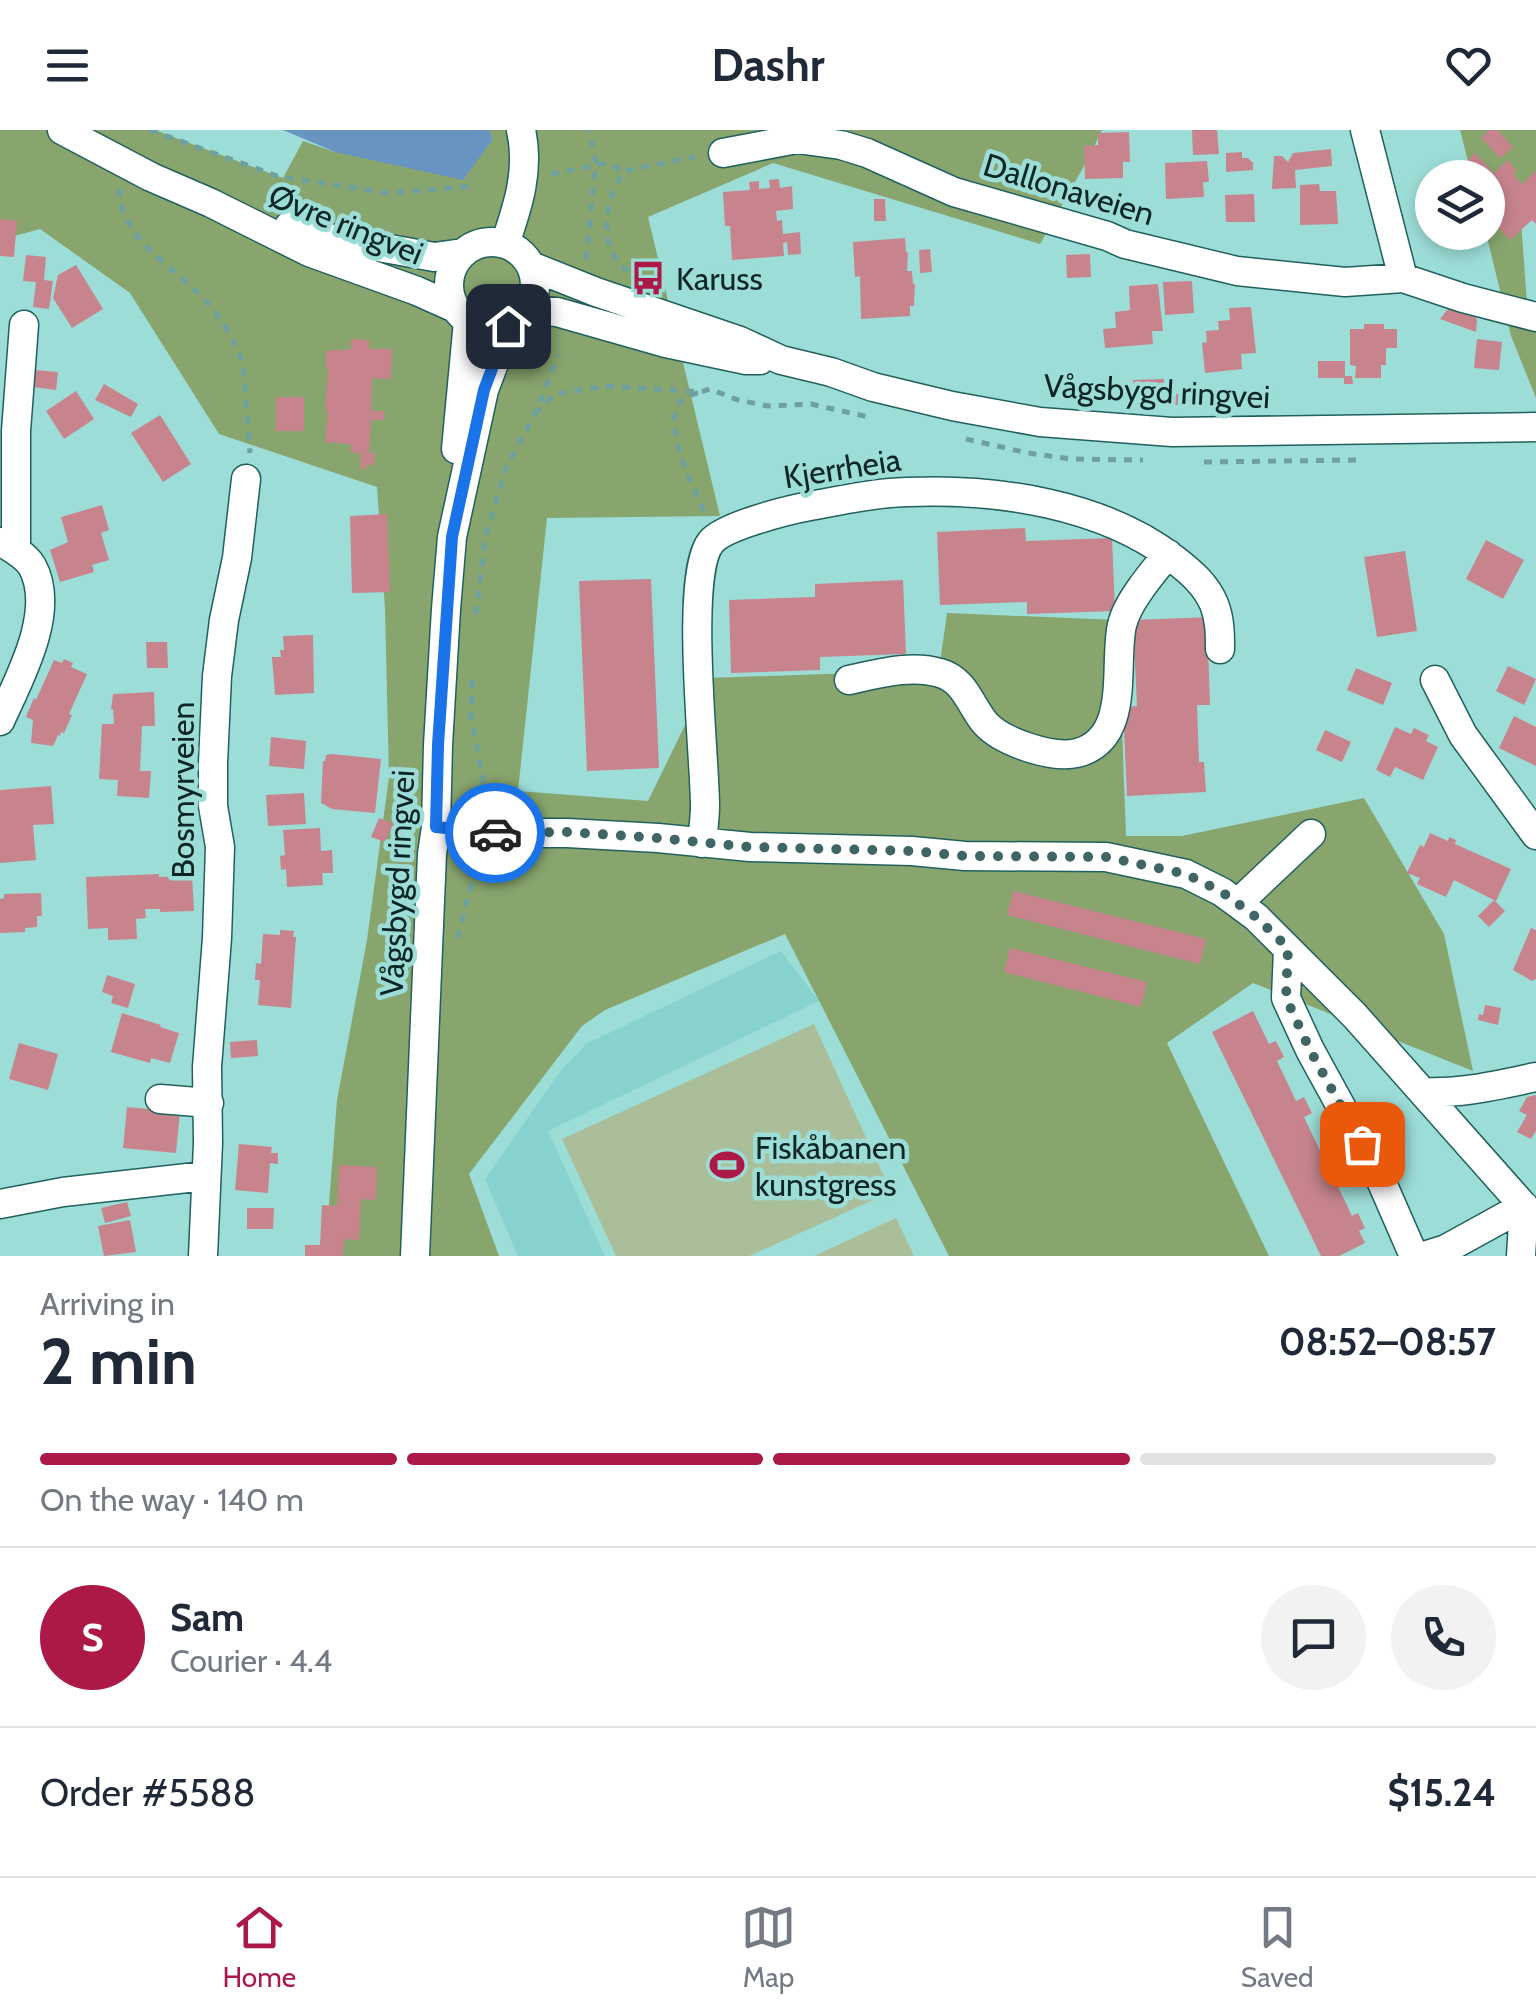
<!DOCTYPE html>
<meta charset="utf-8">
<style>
body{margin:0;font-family:Cabin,sans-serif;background:#f2f2f3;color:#1f2937;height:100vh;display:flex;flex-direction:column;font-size:38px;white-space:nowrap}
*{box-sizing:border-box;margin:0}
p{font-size:32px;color:#747a83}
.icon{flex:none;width:55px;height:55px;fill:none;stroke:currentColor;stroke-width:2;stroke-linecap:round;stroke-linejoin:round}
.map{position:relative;height:1126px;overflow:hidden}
.sheet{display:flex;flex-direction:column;background:#fff;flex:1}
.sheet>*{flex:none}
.fabs{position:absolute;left:1415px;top:30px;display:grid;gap:20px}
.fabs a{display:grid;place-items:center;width:90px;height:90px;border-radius:50%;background:#fff;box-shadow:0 5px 15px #0003;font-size:50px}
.pin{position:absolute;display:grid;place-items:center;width:85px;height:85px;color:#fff;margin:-42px;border-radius:20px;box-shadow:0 5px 15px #0006}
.courier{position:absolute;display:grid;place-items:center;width:100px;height:100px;margin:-50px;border:8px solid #1a73e8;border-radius:50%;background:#fff;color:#222;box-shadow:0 2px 12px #0007}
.summary em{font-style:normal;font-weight:700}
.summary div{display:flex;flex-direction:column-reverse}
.summary{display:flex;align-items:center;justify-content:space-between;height:170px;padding:0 40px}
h1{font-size:65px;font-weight:700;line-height:75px}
.bar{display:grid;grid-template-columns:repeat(4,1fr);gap:15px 10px;align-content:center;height:120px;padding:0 40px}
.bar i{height:12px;border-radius:8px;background:#e0e1e3}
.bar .active{background:#ad1947}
.bar p{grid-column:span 4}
.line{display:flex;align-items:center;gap:25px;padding:0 40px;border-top:2px solid #e0e1e3}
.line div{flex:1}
.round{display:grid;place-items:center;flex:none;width:105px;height:105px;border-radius:52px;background:#f2f2f3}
header{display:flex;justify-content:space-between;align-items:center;height:130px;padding:0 40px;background:#fff;font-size:45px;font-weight:700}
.tab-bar{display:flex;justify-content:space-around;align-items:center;height:140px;border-top:2px solid #e0e1e3;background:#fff;font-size:28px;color:#747a83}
.tab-bar a{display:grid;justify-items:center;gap:5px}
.tab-bar .active{color:#ad1947}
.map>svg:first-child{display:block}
.built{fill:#87d2ce}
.green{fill:#aabe99}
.forest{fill:#88a56e}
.water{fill:#6894c1}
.building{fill:#c7848d}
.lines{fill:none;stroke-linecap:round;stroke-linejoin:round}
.minor-casing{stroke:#20615e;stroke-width:31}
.path{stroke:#6ea19e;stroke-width:5;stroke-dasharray:8 8;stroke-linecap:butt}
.minor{stroke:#fff;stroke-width:28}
.done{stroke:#3f6664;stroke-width:10;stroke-dasharray:0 18}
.route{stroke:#1a73e8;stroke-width:12}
.labels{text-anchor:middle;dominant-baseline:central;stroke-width:9;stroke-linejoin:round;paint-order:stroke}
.street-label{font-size:32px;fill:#0c2625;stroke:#9dddd8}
.poi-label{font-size:32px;fill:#0c2625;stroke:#9dddd8;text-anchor:start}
</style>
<header><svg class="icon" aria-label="menu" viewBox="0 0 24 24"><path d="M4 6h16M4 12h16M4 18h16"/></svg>Dashr<svg class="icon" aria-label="heart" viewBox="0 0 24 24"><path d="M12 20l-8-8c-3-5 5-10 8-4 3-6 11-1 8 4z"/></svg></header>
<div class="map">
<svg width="1536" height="1126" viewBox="0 0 1536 1126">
<rect width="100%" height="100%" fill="#9dddd8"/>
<!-- built -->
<path class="built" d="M 781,821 L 819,871 L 548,1001 L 605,1126 L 518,1126 L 485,1049 L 561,940 L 586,914 Z"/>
<!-- green -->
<path class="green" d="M 814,894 L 891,1062 L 749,1126 L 616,1126 L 562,1009 Z
M 896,1088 L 914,1126 L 814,1126 Z"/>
<!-- forest -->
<path class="forest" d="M 0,0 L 155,0 L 283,48 L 303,11 L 335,22 L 493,9 L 489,0 L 1102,0 L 1088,29 L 1040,114 L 773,33 L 648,87 L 720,386 L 547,388 L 518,661 L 648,671 L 708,548 L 939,540 L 947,483 L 1118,490 L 1126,706 L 1182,706 L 1364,668 L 1444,804 L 1473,941 L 1253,853 L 1167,913 L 1269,1126 L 949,1126 L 785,804 L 605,880 L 582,896 L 469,1044 L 499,1126 L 325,1126 L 337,970 L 367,810 L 389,647 L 385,479 L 377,357 L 219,304 L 130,163 L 40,99 L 0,110 Z
M 1460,0 L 1536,0 L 1536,84 L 1521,90 L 1528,188 L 1536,195 L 1536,268 L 1511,206 L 1486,103 L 1488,102 L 1488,48 L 1472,47 Z"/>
<!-- water -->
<path class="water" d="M 283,0 L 489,0 L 493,9 L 463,50 L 335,22 Z"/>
<!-- building -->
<path class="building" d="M 1192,0 L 1217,0 L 1219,24 L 1193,25 Z
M 1489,0 L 1497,0 L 1513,17 L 1500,28 L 1481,8 Z
M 1129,2 L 1130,32 L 1123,32 L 1123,48 L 1085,49 L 1084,16 L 1098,15 L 1098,3 Z
M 1331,19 L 1332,36 L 1295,40 L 1296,58 L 1272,59 L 1274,26 L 1282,26 L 1288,32 L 1293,23 Z
M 1242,22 L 1242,28 L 1248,28 L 1253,33 L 1253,40 L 1226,42 L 1226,23 Z
M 1475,23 L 1494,43 L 1507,30 L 1517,41 L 1513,44 L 1522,54 L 1536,41 L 1536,94 L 1532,90 L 1510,110 L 1490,88 L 1491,86 L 1488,82 L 1488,48 L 1449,48 Z
M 1207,31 L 1209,52 L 1203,52 L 1204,67 L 1166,69 L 1165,33 Z
M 779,49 L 780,58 L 792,56 L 793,79 L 776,81 L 777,91 L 782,90 L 783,104 L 800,102 L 801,124 L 788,125 L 787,112 L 783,113 L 784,126 L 732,130 L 730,96 L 725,96 L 723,62 L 750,60 L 749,52 L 759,51 L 759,59 L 770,58 L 769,50 Z
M 1319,54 L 1320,61 L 1336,61 L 1338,94 L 1300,95 L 1300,55 Z
M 1254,64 L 1255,92 L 1226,92 L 1225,65 Z
M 874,69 L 885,69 L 886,91 L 874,91 Z
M 0,89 L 17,91 L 14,127 L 0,126 Z
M 905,108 L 906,122 L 908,123 L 907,141 L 912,141 L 913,154 L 915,154 L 914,176 L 910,176 L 910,186 L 861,189 L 860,146 L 855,147 L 853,112 Z
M 930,119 L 932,142 L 920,143 L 919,120 Z
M 1090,124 L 1091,147 L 1067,148 L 1066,125 Z
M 26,125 L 46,127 L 44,150 L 53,151 L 49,179 L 33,177 L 36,152 L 23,151 Z
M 76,135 L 103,179 L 72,198 L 53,168 L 58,145 Z
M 1192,151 L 1194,183 L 1165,185 L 1163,152 Z
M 1158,154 L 1163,201 L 1152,201 L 1153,214 L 1105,218 L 1103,199 L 1116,198 L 1115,182 L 1130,180 L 1129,156 Z
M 1251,177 L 1256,223 L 1241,224 L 1242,239 L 1205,243 L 1202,213 L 1207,212 L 1206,201 L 1219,200 L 1218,191 L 1230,190 L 1229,178 Z
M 1448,179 L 1475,187 L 1477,190 L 1476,202 L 1440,189 Z
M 1364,194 L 1384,194 L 1384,199 L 1397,199 L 1397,218 L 1386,218 L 1386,235 L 1381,235 L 1381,248 L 1355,248 L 1356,236 L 1350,235 L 1350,199 L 1364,199 Z
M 351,209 L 369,210 L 369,219 L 392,219 L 391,249 L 372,248 L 371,281 L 384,281 L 384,290 L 371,290 L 369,323 L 375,323 L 374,335 L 366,335 L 366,339 L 360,339 L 361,323 L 351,323 L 351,314 L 325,312 L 328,281 L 325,281 L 328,239 L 326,238 L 326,221 L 351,219 Z
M 1477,209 L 1502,212 L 1499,240 L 1474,238 Z
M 1318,231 L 1345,231 L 1345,246 L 1352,246 L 1353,254 L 1344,254 L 1344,248 L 1318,248 Z
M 35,240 L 58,242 L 56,260 L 33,257 Z
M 1164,249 L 1164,271 L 1133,272 L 1133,250 Z
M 104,254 L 138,274 L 131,287 L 95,270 Z
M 76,261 L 94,289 L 64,309 L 46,281 Z
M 1210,263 L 1210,274 L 1173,275 L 1173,264 Z
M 276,267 L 304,267 L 304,301 L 276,301 Z
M 160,285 L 191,334 L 163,352 L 131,303 Z
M 102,375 L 109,400 L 101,403 L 109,430 L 92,435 L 94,442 L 60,452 L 50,420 L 68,412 L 61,387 Z
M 387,384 L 390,462 L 352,463 L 350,386 Z
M 1025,398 L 1026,411 L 1112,408 L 1115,481 L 1027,484 L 1027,472 L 940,475 L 937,402 Z
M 1486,410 L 1524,430 L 1503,469 L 1466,449 Z
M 1405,421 L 1417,501 L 1377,507 L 1364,427 Z
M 651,449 L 659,638 L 587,641 L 579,451 Z
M 903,450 L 906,524 L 820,527 L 820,540 L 731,543 L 729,470 L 815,467 L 815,454 Z
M 1211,487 L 1208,517 L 1210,575 L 1197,575 L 1199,632 L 1204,632 L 1206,662 L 1127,666 L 1123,577 L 1137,576 L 1133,490 Z
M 313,505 L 314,563 L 275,565 L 272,527 L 281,527 L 280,520 L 284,520 L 283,506 Z
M 146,512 L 167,512 L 168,538 L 147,538 Z
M 64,529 L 73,533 L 71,537 L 87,544 L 69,584 L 72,585 L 64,603 L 61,602 L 60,606 L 58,605 L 53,616 L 31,613 L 33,590 L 26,587 L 34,568 L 36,570 L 54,530 L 62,533 Z
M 1508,536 L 1536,549 L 1524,575 L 1496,561 Z
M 1356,538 L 1392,553 L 1383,575 L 1347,560 Z
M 154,562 L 155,596 L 142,596 L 140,641 L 151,641 L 149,668 L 117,666 L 118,650 L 99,649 L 102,594 L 114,594 L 113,579 L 111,579 L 113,564 Z
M 1514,586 L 1536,597 L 1536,636 L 1499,618 Z
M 1395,597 L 1411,604 L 1414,598 L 1429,605 L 1426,611 L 1438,617 L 1423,650 L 1395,637 L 1390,647 L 1376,640 Z
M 1325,600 L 1351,612 L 1342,632 L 1316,620 Z
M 271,607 L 306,611 L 304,639 L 269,636 Z
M 332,624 L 381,629 L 375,683 L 332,679 L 321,673 L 323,631 L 325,631 L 326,625 Z
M 51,656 L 54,694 L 33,695 L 36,730 L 0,733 L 0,660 Z
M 304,663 L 306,694 L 268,696 L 266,665 Z
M 379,688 L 393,693 L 385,712 L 371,707 Z
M 320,698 L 321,721 L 332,720 L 333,743 L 322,743 L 323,755 L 287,757 L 286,739 L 281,740 L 280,726 L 285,725 L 283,700 Z
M 1430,703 L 1448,711 L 1449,707 L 1456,710 L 1455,714 L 1511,739 L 1496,771 L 1454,750 L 1446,767 L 1417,754 L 1420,748 L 1407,743 L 1420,715 L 1424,717 Z
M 159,744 L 159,747 L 192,746 L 194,781 L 160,782 L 160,779 L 145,779 L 146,788 L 136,789 L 137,809 L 108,810 L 108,798 L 88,799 L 86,747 Z
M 1013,761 L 1206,809 L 1200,834 L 1007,785 Z
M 41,763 L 42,786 L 37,786 L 37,797 L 25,798 L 25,802 L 0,803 L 0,769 L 4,768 L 4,764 Z
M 1494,770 L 1505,781 L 1489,797 L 1478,786 Z
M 1531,798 L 1536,800 L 1536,849 L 1532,851 L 1513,840 Z
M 280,800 L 294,801 L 293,807 L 296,807 L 291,878 L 258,875 L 260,850 L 255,850 L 256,833 L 261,834 L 263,804 L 280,805 Z
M 1010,818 L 1147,852 L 1141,877 L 1004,842 Z
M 107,845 L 135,854 L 128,878 L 111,873 L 113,866 L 102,862 Z
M 1485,875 L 1501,878 L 1498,895 L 1478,890 L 1479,884 L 1483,885 Z
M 1253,881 L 1269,914 L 1276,911 L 1284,927 L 1277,931 L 1296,971 L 1304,967 L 1312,983 L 1304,987 L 1324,1029 L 1331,1026 L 1338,1041 L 1332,1044 L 1352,1086 L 1358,1083 L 1365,1098 L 1359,1101 L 1365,1113 L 1339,1126 L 1321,1126 L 1212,902 Z
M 122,883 L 161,895 L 160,897 L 179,903 L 170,933 L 151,928 L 150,933 L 111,922 Z
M 257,910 L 258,926 L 231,928 L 230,912 Z
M 19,913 L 58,924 L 48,960 L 9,949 Z
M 1536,965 L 1536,1001 L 1531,1009 L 1517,1002 L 1527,985 L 1519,981 L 1527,967 Z
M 127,977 L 180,982 L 176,1023 L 123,1018 Z
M 239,1014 L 272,1017 L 271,1023 L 278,1023 L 278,1034 L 270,1033 L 268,1063 L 235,1060 Z
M 339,1035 L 377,1037 L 376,1070 L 361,1069 L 359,1110 L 344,1109 L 343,1126 L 305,1126 L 305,1115 L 320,1115 L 322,1075 L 337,1076 Z
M 127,1072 L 131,1086 L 105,1093 L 101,1078 Z
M 247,1078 L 274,1078 L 273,1099 L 247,1099 Z
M 130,1090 L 136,1122 L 104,1126 L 98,1096 Z"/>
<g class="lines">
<!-- minor casing -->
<g class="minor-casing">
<path id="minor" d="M 62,0 L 151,47 L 211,73 L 309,122 L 417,161 L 455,178
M 1365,0 L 1403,148
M 723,23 L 797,9 L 841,15 L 867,23 L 954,62 L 1107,106 L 1125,114 L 1237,141 L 1345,152 L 1403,148 L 1463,168 L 1536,187
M 289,96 L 329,108 L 434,127 L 463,123
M449 155a43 43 0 1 1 86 0a43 43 0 1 1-86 0Z
M 505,114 C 518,76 530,40 521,0
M 531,136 L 596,162 L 740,211 L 781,230 L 831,242 L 873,257 L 952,276 L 1040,292 L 1172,302 L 1536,297
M 529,180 L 557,182 L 666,213 L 746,230 L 760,230
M 456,319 L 468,191
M 16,420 L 16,301 L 24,195
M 849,550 C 877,544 912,534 940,543 C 965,550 970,575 985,593 C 1002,612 1052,629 1077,623 C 1132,609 1113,534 1122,495 C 1127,472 1153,442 1168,424
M 1435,550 L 1463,605 L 1536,705
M 0,591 C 19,549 57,481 32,436 C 25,425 12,418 1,412
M 436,697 L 487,703 L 567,703 L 658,708 L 750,717 L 912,721 L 965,726 L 1106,727 L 1186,744 L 1222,762 L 1256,787 L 1355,886 L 1536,1090
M 702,713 C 703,701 705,688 705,676 C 705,627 684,444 711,412 C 724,396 788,380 810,376 C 842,370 874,363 907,362 C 996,358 1103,374 1174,429 C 1191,442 1206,455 1214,474 C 1220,489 1220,504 1220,519
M 1238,773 L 1311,704
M 1288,819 L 1286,868 L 1310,920 L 1379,1046 L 1414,1126
M 1423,962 C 1461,964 1498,955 1536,947
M 160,969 L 209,973
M 0,1074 L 63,1062 L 205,1046
M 203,1126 L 208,1013 L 207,937 L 217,808 L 220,717 L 213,676 L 213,633 L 217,546 L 224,490 L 237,428 L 246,349
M 415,1126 L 432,724 L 436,697 L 438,615 L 446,479 L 452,407 L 484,260 L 508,196
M 1424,1126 L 1446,1119 L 1524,1076 L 1521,1126"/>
</g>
<!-- path -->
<path class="path" d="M 150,0 L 277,46 L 388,63 L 476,56
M 551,44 L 608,33 L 624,41
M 119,59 C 120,108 172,136 203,168 C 221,187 235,210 243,235 L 250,323
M 586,129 L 596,33 L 589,0
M 628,141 C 596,119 605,69 624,41 L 695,27
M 698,263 C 696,263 684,268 683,269 C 658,290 695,360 705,384
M 535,284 L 555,264 L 606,256 L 701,262 L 710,259 L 738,270 L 768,276 L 811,274 L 873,288
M 966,309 L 1028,323 L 1071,329 L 1143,330
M 1204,332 L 1358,330
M 476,484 L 486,404 L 506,338 L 535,284 L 559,225
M 472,550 L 471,587 L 483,649 L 485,678
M 458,808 L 468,764 L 481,728"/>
<!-- minor -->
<use href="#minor" class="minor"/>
</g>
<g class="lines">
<!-- done -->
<path class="done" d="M 495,703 L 567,702 L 658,708 L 750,717 L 912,721 L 964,726 L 1106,727 L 1186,744 L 1222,762 L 1256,787 L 1288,818 L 1286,868 L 1310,920 L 1362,1014"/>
<!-- route -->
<path class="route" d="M 495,703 L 436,697 L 438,615 L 452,407 L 484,260 L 508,196"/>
</g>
<!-- icons -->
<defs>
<g id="bus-bare" transform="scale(2.7)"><path d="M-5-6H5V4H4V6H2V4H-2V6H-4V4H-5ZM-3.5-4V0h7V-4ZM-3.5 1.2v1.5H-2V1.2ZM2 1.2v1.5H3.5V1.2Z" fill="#ad1947" stroke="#9dddd8" stroke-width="2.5" paint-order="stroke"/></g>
<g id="stadium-bare" transform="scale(2.7)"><path d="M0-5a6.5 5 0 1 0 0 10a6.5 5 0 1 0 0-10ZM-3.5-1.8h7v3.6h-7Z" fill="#ad1947" stroke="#9dddd8" stroke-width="2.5" paint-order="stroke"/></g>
</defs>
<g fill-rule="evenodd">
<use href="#bus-bare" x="648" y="148"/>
<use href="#stadium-bare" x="727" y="1035"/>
</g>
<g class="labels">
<!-- street labels -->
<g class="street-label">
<text transform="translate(1069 59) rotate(17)">Dallonaveien</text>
<text transform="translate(346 94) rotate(22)">Øvre ringvei</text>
<text transform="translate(1157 261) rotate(3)">Vågsbygd ringvei</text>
<text transform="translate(842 338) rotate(-9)">Kjerrheia</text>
<text transform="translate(182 660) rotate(-90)">Bosmyrveien</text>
<text transform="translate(397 753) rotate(-87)">Vågsbygd ringvei</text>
</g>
<!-- poi labels -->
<g class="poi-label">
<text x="676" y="148">Karuss</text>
<text x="755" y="1017">Fiskåbanen<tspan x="755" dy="37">kunstgress</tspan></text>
</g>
</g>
</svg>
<div class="fabs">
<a><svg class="icon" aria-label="layers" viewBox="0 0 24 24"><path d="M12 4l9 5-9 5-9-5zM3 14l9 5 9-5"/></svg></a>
</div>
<div class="pin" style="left:1362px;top:1014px;background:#ea580c"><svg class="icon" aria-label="bag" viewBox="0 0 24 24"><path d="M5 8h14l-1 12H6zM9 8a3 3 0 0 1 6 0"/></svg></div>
<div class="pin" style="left:508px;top:196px;background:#1f2937"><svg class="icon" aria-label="home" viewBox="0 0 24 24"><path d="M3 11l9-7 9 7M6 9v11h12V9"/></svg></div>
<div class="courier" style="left:495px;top:703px"><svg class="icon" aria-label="car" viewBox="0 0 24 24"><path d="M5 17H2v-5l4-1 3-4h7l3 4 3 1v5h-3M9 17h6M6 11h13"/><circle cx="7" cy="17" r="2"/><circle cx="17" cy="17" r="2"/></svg></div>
</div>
<section class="sheet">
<div class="summary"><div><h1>2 min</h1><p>Arriving in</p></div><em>08:52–08:57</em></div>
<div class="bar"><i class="active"></i><i class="active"></i><i class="active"></i><i></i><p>On the way · 140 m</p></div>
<div class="line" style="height:180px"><b class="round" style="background:#ad1947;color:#fff">S</b><div><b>Sam</b><p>Courier · 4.4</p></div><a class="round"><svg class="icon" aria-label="chat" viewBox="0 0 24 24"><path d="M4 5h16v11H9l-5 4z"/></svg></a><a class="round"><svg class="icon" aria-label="phone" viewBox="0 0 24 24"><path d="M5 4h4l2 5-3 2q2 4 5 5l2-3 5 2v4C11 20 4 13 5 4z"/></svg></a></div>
<div class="line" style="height:130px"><div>Order #5588</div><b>$15.24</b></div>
</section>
<nav class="tab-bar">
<a class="active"><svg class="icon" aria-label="home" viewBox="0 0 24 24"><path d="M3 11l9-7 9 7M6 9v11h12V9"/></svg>Home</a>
<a><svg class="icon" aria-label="map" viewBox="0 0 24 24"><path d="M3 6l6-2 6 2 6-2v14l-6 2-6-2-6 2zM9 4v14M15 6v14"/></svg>Map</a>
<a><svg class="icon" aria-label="saved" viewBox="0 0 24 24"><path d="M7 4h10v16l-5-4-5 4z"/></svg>Saved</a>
</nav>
